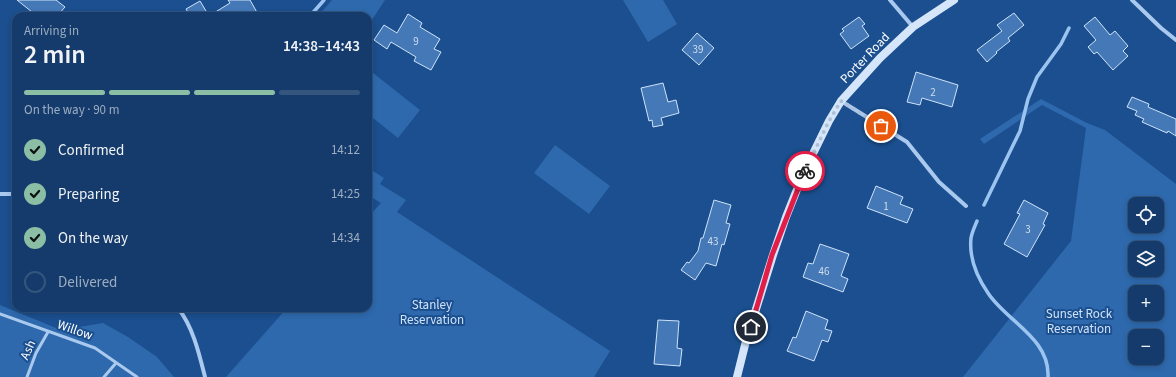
<!DOCTYPE html>
<meta charset="utf-8">
<style>
body{margin:0;font-family:"Source Sans 3",sans-serif;background:#1d4271;color:#f1f3f6;height:100vh;display:flex;flex-direction:column;font-size:15px;white-space:nowrap}
*{box-sizing:border-box;margin:0}
p{font-size:13px;color:#9dadc1}
.icon{flex:none;width:22px;height:22px;fill:none;stroke:currentColor;stroke-width:2;stroke-linecap:round;stroke-linejoin:round}
.map{position:relative;flex:1;overflow:hidden}
.details{position:absolute;left:12px;top:12px;width:360px;height:300px;display:flex;flex-direction:column;background:#143b6b;border-radius:12px;box-shadow:0 2px 6px #0003,0 0 0 1px #33557e}
.details>*{flex:none}
.fabs{position:absolute;left:1128px;top:197px;display:grid;gap:8px}
.fabs a{display:grid;place-items:center;width:36px;height:36px;border-radius:8px;background:#143b6b;box-shadow:0 2px 6px #0003,0 0 0 1px #33557e;font-size:20px}
.pin{position:absolute;display:grid;place-items:center;width:34px;height:34px;color:#fff;margin:-17px;border:2px solid #fff;border-radius:50%;box-shadow:0 1px 4px #0007}
.courier{position:absolute;display:grid;place-items:center;width:40px;height:40px;margin:-20px;border:3px solid #e11d48;border-radius:50%;background:#fff;color:#222;box-shadow:0 1px 5px #0007}
.headline em{font-style:normal;font-weight:600}
.headline div{display:flex;flex-direction:column-reverse}
.headline{display:flex;align-items:center;justify-content:space-between;height:68px;padding:0 12px}
h1{font-size:26px;font-weight:600;line-height:30px}
.bar{display:grid;grid-template-columns:repeat(4,1fr);gap:6px 4px;align-content:center;height:48px;padding:0 12px}
.bar i{height:5px;border-radius:3px;background:#33557e}
.bar .selected{background:#8abfa5}
.bar p{grid-column:span 4}
ol{padding:0 12px;list-style:none}
li{display:flex;align-items:center;gap:12px;height:44px}
li p{margin-inline-start:auto}
li .icon{padding:4px;border-radius:50%;background:#8abfa5;color:#111;stroke-width:4}
li:last-child{color:#9dadc1}
li i{width:22px;height:22px;border:2px solid #33557e;border-radius:50%}
.map>svg:first-child{display:block}
.green{fill:#2e69ad;fill-rule:evenodd}
.lines{fill:none;stroke-linecap:round;stroke-linejoin:round}
.stream{stroke:#9cc4f0;stroke-width:3.5}
.building{fill:#4478b7;stroke:#cfe3fa}
.lane{stroke:#a9c9ee;stroke-width:3}
.street{stroke:#a9c9ee;stroke-width:4}
.secondary{stroke:#d6e6fa;stroke-width:8}
.done{stroke:#afc1d8;stroke-width:4;stroke-dasharray:0 7.2}
.route{stroke:#e11d48;stroke-width:5}
.labels{text-anchor:middle;dominant-baseline:central;stroke-width:4;stroke-linejoin:round;paint-order:stroke}
.number-label{font-size:11px;fill:#d0dded}
.street-label{font-size:13px;fill:#fff;stroke:#1b4f8f}
.park-label{font-size:13px;fill:#cfe3fa;stroke:#1b4f8f}
</style>
<div class="map">
<svg width="1176" height="377" viewBox="0 0 1176 377">
<rect width="100%" height="100%" fill="#1b4f8f"/>
<!-- green -->
<path class="green" d="M 332,0 L 385,0 L 368,26 L 368,16 L 318,16 Z
M 623,0 L 663,0 L 677,24 L 648,42 Z
M 368,69 L 420,110 L 398,138 L 368,114 Z
M 1041,99 L 1087,123 L 1105,130 L 1176,184 L 1176,377 L 963,377 L 1071,241 L 1086,128 L 1042,105 L 984,144 L 980,139 ZM 1135,204 L 1157,204 L 1157,226 L 1135,226 ZM 1135,248 L 1157,248 L 1157,270 L 1135,270 ZM 1135,292 L 1157,292 L 1157,314 L 1135,314 ZM 1135,336 L 1157,336 L 1157,358 L 1135,358 Z
M 555,145 L 610,186 L 589,214 L 534,173 Z
M 368,168 L 384,178 L 380,184 L 406,200 L 397,212 L 610,351 L 594,377 L 226,377 L 287,308 L 368,308 L 368,217 L 381,203 L 368,195 Z
M 0,305 L 61,330 L 103,323 L 128,337 L 157,357 L 174,377 L 0,377 Z"/>
<g class="lines">
<!-- stream -->
<path class="stream" d="M 310,16 L 324,0
M 984,205 L 1020,131 L 1028,99 L 1037,77 L 1061,44 L 1069,28
M 977,221 C 975,226 972,232 971,238 C 969,257 977,277 988,293 C 1006,321 1050,338 1048,377"/>
</g>
<!-- building -->
<path class="building" d="M 17,0 L 56,0 L 65,7 L 57,16 L 28,16 L 32,12 Z
M 228,0 L 250,0 L 259,16 L 209,16 L 230,3 Z
M 200,1 L 209,16 L 190,16 L 186,9 Z
M 1014,13 L 1024,25 L 1008,38 L 1010,41 L 996,52 L 997,53 L 987,62 L 977,50 L 1002,31 L 997,25 Z
M 408,14 L 422,23 L 420,27 L 440,39 L 434,49 L 441,52 L 431,70 L 414,61 L 416,57 L 391,42 L 387,49 L 374,40 L 384,25 L 397,33 Z
M 859,17 L 865,24 L 862,26 L 869,36 L 851,49 L 840,34 L 844,31 L 842,29 Z
M 1095,17 L 1110,35 L 1115,31 L 1128,46 L 1123,51 L 1128,56 L 1113,70 L 1097,52 L 1094,54 L 1088,47 L 1096,40 L 1084,26 Z
M 697,33 L 714,48 L 699,65 L 682,50 Z
M 916,72 L 958,85 L 952,107 L 922,98 L 920,105 L 907,102 Z
M 663,83 L 668,102 L 676,100 L 679,113 L 661,118 L 663,125 L 653,127 L 652,120 L 649,121 L 641,88 Z
M 1132,97 L 1149,104 L 1148,107 L 1176,119 L 1176,136 L 1168,131 L 1167,133 L 1142,122 L 1144,119 L 1135,115 L 1137,111 L 1127,107 Z
M 876,186 L 903,197 L 900,204 L 913,209 L 907,223 L 867,208 Z
M 714,200 L 731,205 L 726,223 L 730,224 L 724,245 L 722,244 L 716,266 L 706,263 L 695,280 L 681,270 L 687,262 L 689,263 L 698,251 L 701,238 L 703,238 Z
M 1024,200 L 1048,213 L 1043,224 L 1045,225 L 1027,257 L 1004,244 L 1020,214 L 1017,213 Z
M 820,244 L 849,254 L 841,276 L 848,279 L 843,292 L 803,277 L 808,263 L 813,264 Z
M 806,311 L 828,320 L 825,329 L 832,331 L 828,342 L 822,340 L 814,361 L 787,351 L 793,337 L 796,338 Z
M 658,320 L 679,321 L 677,348 L 682,349 L 680,366 L 654,364 Z"/>
<g class="lines">
<!-- lane -->
<path class="lane" d="M 0,314 L 95,348 L 137,377
M 27,377 L 36,353 L 48,332
M 104,377 L 116,363"/>
<!-- street -->
<path class="street" d="M 890,0 L 913,27
M 1132,0 L 1161,28 L 1176,40
M 841,101 L 907,142 L 939,182 L 966,206
M 0,194 L 16,194
M 178,308 C 193,327 199,353 205,377"/>
<!-- secondary -->
<path class="secondary" d="M 737,377 L 746,341 L 773,255 L 786,217 L 804,172 L 829,121 L 841,101 L 880,58 L 913,27 L 954,0"/>
</g>
<g class="lines">
<!-- done -->
<path class="done" d="M 805,171 L 829,121 L 841,101 L 881,126"/>
<!-- route -->
<path class="route" d="M 751,327 L 772,255 L 805,171"/>
</g>
<g class="labels">
<!-- number labels -->
<g class="number-label">
<text x="416" y="41">9</text>
<text x="698" y="49">39</text>
<text x="933" y="92">2</text>
<text x="886" y="206">1</text>
<text x="1028" y="229">3</text>
<text x="713" y="241">43</text>
<text x="824" y="271">46</text>
</g>
<!-- street labels -->
<g class="street-label">
<text transform="translate(865 58) rotate(-46)">Porter Road</text>
<text transform="translate(75 330) rotate(19)">Willow</text>
<text transform="translate(28 350) rotate(-65)">Ash</text>
</g>
<!-- park labels -->
<g class="park-label">
<text x="432" y="305">Stanley<tspan x="432" dy="15">Reservation</tspan></text>
<text x="1079" y="314">Sunset Rock<tspan x="1079" dy="15">Reservation</tspan></text>
</g>
</g>
</svg>
<div class="fabs">
<a><svg class="icon" aria-label="locate" viewBox="0 0 24 24"><circle cx="12" cy="12" r="6"/><path d="M12 2v4M12 18v4M2 12h4M18 12h4"/></svg></a>
<a><svg class="icon" aria-label="layers" viewBox="0 0 24 24"><path d="M12 4l9 5-9 5-9-5zM3 14l9 5 9-5"/></svg></a>
<a>+</a>
<a>−</a>
</div>
<div class="pin" style="left:881px;top:126px;background:#ea580c"><svg class="icon" aria-label="bag" viewBox="0 0 24 24"><path d="M5 8h14l-1 12H6zM9 8a3 3 0 0 1 6 0"/></svg></div>
<div class="pin" style="left:751px;top:327px;background:#1f2937"><svg class="icon" aria-label="home" viewBox="0 0 24 24"><path d="M3 11l9-7 9 7M6 9v11h12V9"/></svg></div>
<div class="courier" style="left:805px;top:171px"><svg class="icon" aria-label="bike" viewBox="0 0 24 24"><circle cx="6" cy="16" r="4"/><circle cx="18" cy="16" r="4"/><path d="M6 16l4-8h5l3 8M10 8l3 8H6M13 5h3"/></svg></div>
<section class="details">
<div class="headline"><div><h1>2 min</h1><p>Arriving in</p></div><em>14:38–14:43</em></div>
<div class="bar"><i class="selected"></i><i class="selected"></i><i class="selected"></i><i></i><p>On the way · 90 m</p></div>
<ol>
<li><svg class="icon" aria-label="check" viewBox="0 0 24 24"><path d="M5 12l5 5 9-10"/></svg>Confirmed<p>14:12</p></li>
<li><svg class="icon" aria-label="check" viewBox="0 0 24 24"><path d="M5 12l5 5 9-10"/></svg>Preparing<p>14:25</p></li>
<li><svg class="icon" aria-label="check" viewBox="0 0 24 24"><path d="M5 12l5 5 9-10"/></svg>On the way<p>14:34</p></li>
<li><i></i>Delivered</li>
</ol>
</section>
</div>
